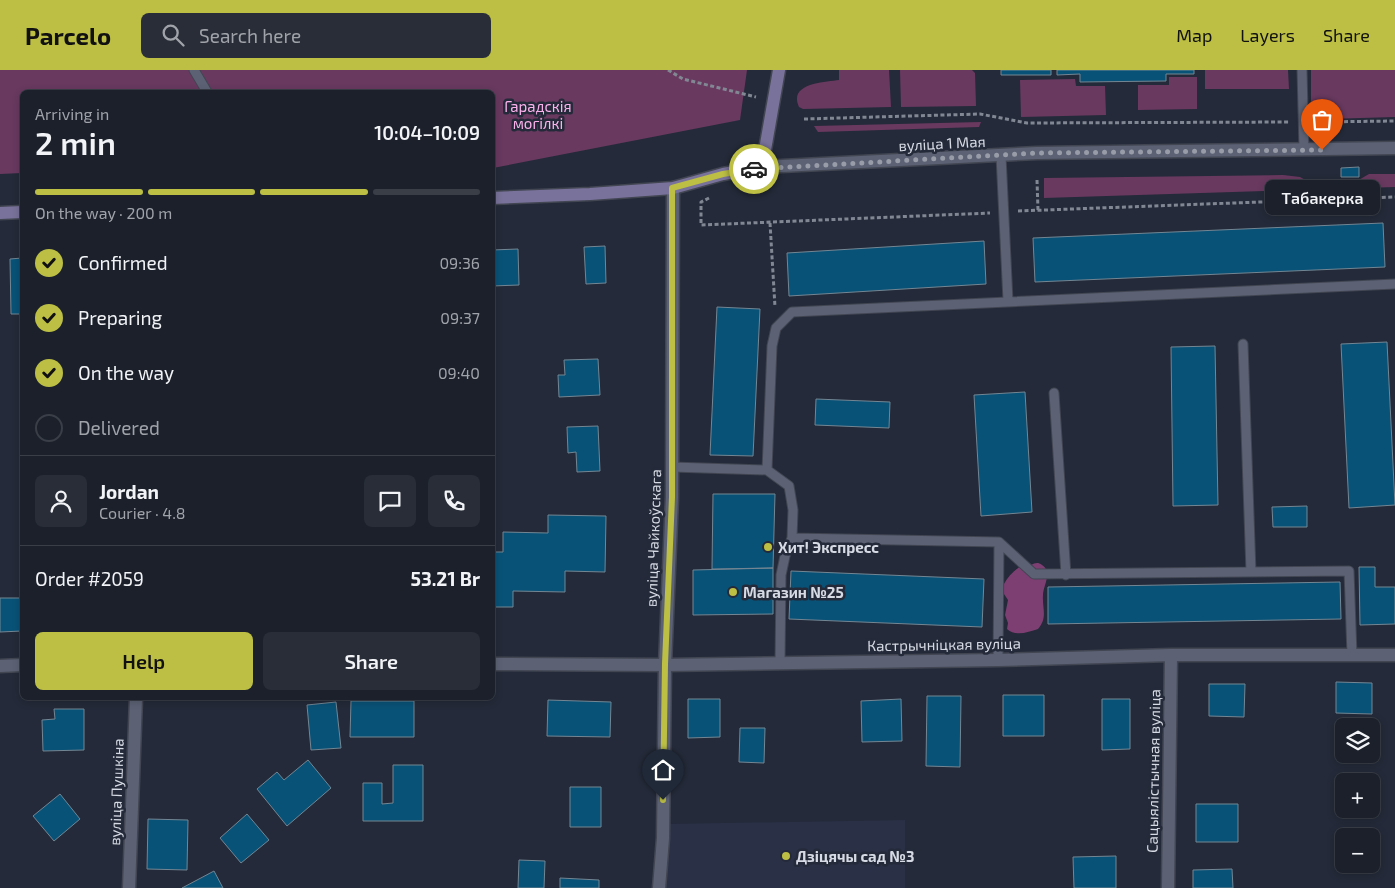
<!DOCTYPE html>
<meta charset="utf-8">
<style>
body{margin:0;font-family:"Exo 2",sans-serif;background:#282d37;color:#f1f3f6;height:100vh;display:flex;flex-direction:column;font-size:19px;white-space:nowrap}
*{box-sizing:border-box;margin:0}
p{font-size:16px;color:#a0a3a9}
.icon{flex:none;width:28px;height:28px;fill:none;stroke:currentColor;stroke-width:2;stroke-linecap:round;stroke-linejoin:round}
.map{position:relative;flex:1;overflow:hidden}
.drawer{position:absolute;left:20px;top:20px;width:475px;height:610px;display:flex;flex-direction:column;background:#1b202b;border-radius:8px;box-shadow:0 2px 8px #0003,0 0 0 1px #393e47}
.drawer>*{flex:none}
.tools{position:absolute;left:1335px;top:648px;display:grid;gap:10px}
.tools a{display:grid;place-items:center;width:45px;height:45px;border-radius:8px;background:#1b202b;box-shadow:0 2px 8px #0003,0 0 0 1px #393e47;font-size:25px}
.pin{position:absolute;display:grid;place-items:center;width:42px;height:42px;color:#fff;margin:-51px -21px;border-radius:50% 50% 50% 0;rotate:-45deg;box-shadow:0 0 5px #0007}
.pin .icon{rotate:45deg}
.courier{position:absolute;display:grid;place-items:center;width:50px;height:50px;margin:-25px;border:4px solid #bcbf44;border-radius:50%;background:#fff;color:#222;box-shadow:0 1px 6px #0007}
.bubble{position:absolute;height:35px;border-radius:8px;background:#1b202b;box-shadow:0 2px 8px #0003,0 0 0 1px #393e47;font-size:16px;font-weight:600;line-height:35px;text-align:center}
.summary em{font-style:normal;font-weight:600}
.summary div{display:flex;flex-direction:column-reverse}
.summary{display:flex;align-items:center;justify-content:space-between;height:85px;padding:0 15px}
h1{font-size:32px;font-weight:600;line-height:38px}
.bar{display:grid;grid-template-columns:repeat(4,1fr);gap:8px 5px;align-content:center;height:60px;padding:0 15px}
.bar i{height:6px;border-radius:4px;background:#393e47}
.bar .current{background:#bcbf44}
.bar p{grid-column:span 4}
.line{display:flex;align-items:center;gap:12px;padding:0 15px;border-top:1px solid #393e47}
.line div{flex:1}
.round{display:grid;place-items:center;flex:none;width:52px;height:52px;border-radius:8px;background:#282d37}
ol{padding:0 15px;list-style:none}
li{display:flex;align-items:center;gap:15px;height:55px}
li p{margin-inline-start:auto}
li .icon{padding:5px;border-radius:50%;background:#bcbf44;color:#111;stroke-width:4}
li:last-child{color:#a0a3a9}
li i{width:28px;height:28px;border:2px solid #393e47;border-radius:50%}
.primary-button{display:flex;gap:10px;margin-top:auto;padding:10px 15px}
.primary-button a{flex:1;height:58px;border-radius:8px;background:#bcbf44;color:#111;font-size:20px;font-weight:600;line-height:58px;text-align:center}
.primary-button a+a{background:#282d37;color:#f1f3f6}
header{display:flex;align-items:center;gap:30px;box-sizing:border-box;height:70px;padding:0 25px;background:#bcbf44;color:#111}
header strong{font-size:24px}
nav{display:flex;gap:28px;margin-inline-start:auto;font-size:18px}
.search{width:350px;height:45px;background:#282d37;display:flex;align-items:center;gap:12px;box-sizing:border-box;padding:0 18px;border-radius:8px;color:#a0a3a9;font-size:19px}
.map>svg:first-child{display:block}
.built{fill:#2a3046}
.green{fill:#693960}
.forest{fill:#7d3e72}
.building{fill:#095277;stroke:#738693}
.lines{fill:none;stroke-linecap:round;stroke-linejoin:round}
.service-casing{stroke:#424653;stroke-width:11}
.minor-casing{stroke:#424653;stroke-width:15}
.tertiary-casing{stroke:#424653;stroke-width:15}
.secondary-casing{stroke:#424653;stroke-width:15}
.path{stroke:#828794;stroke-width:3;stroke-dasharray:4 2.5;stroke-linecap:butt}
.service{stroke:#5c6274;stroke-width:9}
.minor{stroke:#5c6274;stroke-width:12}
.tertiary{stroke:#5c6274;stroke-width:12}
.secondary{stroke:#79729a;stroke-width:12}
.done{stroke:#989ca8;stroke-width:5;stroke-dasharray:0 9}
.route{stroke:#bcbf44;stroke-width:6}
.poi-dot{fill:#bcbf44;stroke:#242a39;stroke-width:2}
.labels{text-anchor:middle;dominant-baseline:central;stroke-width:5;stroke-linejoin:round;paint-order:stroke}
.park-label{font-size:15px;fill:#fcb2ed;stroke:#242a39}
.street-label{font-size:15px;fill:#d6dae4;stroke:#242a39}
.poi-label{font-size:15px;font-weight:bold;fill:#d6dae4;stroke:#242a39;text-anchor:start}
</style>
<header>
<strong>Parcelo</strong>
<div class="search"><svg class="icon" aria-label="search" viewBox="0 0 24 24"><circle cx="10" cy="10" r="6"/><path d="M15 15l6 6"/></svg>Search here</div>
<nav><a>Map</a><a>Layers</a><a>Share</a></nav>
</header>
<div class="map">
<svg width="1395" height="818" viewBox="0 0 1395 818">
<rect width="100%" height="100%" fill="#242a39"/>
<!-- built -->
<path class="built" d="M 905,750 L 905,818 L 666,818 L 667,754 Z"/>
<!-- green -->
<path class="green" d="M 0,0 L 747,0 L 740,50 L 493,98 L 492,22 L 22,22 L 22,103 L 0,104 Z
M 839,0 L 889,0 L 891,37 L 803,39 L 799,37 C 788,13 825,12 839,10 Z
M 900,0 L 972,0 L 975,3 L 976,36 L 901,37 Z
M 1205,0 L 1288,0 L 1289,19 L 1205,19 Z
M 1311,0 L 1395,0 L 1395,47 L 1327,49 L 1311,33 Z
M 1169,7 L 1197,7 L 1197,39 L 1138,40 L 1138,15 L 1169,15 Z
M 1075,9 L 1076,16 L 1105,16 L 1106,45 L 1021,47 L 1020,10 Z
M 981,52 L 979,57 L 818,62 L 814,56 Z
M 1369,104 L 1395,104 L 1395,117 L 1044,128 L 1044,108 L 1283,105 L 1300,107 L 1309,112 L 1357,111 Z"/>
<!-- forest -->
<path class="forest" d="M 1028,493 L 1031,495 C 1035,493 1038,492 1042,495 C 1053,502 1043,516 1043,525 C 1042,538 1048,548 1038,559 C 1028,562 1016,567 1007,559 L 1008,553 L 1005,545 L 1008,530 L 1004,524 L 1004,514 C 1009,505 1018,496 1028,493 Z"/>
<!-- building -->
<path class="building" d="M 1001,0 L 1051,0 L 1051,5 L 1001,5 Z
M 1057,0 L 1194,0 L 1194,4 L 1166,4 L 1166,11 L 1080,12 L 1080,4 L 1057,5 Z
M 1359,97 L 1359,107 L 1341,107 L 1341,98 Z
M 1383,153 L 1385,197 L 1035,212 L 1033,168 Z
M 984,171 L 986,214 L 789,226 L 787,183 Z
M 605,176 L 606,213 L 586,214 L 584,177 Z
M 518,179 L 519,215 L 492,216 L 492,180 Z
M 22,188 L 22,244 L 11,244 L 10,189 Z
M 717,237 L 760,239 L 753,386 L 710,385 Z
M 1387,272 L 1395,435 L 1349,438 L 1341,274 Z
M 1215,276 L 1218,435 L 1173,436 L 1171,277 Z
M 598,289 L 600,325 L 559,327 L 558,305 L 565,305 L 564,290 Z
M 1025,322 L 1032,442 L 981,446 L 974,325 Z
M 816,329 L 890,332 L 889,358 L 815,355 Z
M 598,356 L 600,401 L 577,402 L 576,382 L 568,383 L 567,357 Z
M 713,424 L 775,424 L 773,498 L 712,499 Z
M 1307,436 L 1307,457 L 1273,457 L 1272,437 Z
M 548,445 L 606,446 L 605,502 L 565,501 L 565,522 L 513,521 L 513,537 L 492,537 L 492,482 L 503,482 L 503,462 L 548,463 Z
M 1359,497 L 1375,497 L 1375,517 L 1395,517 L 1395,554 L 1360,555 Z
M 773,498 L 773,544 L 693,545 L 693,500 Z
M 791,501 L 984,509 L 982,557 L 789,549 Z
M 1340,512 L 1341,549 L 1048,554 L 1048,517 Z
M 0,528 L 22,528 L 22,561 L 0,562 Z
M 1336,612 L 1372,613 L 1372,644 L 1336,643 Z
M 1209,614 L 1245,614 L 1244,647 L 1209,646 Z
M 1003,625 L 1044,625 L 1044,666 L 1003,666 Z
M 927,626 L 961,626 L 960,697 L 926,696 Z
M 688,629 L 720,629 L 720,667 L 688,668 Z
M 901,629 L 902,671 L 862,672 L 861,631 Z
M 1102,629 L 1130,629 L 1130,679 L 1102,680 Z
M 548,630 L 611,632 L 610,667 L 547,666 Z
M 351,631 L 414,631 L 414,667 L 350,667 Z
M 336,632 L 341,678 L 311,680 L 307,635 Z
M 54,639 L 84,639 L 84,680 L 43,681 L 42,650 L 55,649 Z
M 740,658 L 765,658 L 764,693 L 739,692 Z
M 308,690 L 331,718 L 287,756 L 257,719 L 277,702 L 284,710 Z
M 393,695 L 423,695 L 423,751 L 363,751 L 363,713 L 382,713 L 382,734 L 393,733 Z
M 570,717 L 601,717 L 601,757 L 570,757 Z
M 60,724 L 80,749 L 54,771 L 33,746 Z
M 1196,734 L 1238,734 L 1238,772 L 1196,772 Z
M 247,744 L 269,770 L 241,793 L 220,768 Z
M 148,749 L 188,750 L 187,800 L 147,799 Z
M 1116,786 L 1116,818 L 1074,818 L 1073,787 Z
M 519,790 L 545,791 L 544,818 L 518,818 Z
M 1232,799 L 1233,818 L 1193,818 L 1193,800 Z
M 214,801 L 223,818 L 182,818 Z
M 560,808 L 599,810 L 599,818 L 560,818 Z"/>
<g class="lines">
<!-- service casing -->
<g class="service-casing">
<path id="service" d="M 194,0 L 207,22
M 1302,0 L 1304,80
M 1001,86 L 1008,231
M 1243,274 L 1251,502
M 1054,323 L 1066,505
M 672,397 L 767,400 L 789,416 L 793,440 L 792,468 L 999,472 L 1034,504 L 1349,501 L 1352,585
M 767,400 L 772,276 L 776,258 L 792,242 L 1395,214
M 998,590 L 999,472
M 780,592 L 781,505 L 785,486 L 792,468"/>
</g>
<!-- minor casing -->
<g class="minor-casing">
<path id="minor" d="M 492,594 L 665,595 L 998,590 L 1171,585 L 1395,585
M 0,596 L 22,595
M 129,818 L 136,628
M 659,818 L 663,768 L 665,595 L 672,427 L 673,118
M 1168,818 L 1171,585"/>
</g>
<!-- tertiary casing -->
<g class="tertiary-casing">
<path id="tertiary" d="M 762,97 L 1037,83 L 1395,78"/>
</g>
<!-- secondary casing -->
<g class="secondary-casing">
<path id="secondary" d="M 492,128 L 590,124 L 673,118 L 723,104 L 762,97 L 779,0
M 0,143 L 22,142"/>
</g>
<!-- path -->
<path class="path" d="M 668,0 L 683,9 L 756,27
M 804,49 L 980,44 L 1027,53 L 1289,52
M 1318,52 L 1395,51
M 1037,110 L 1038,140
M 709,128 L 701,132 L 701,155 L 990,143
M 1018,141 L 1395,127
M 770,153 L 775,237"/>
<!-- service -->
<use href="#service" class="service"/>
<!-- minor -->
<use href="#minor" class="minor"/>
<!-- tertiary -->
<use href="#tertiary" class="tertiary"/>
<!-- secondary -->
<use href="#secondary" class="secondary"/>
</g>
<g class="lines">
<!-- done -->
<path class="done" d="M 754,99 L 1037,83 L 1322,80"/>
<!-- route -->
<path class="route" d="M 663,730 L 665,594 L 672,427 L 672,118 L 723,104 L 754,99"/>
</g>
<!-- markers -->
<g class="poi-dot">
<circle cx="768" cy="477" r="5"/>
<circle cx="733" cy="522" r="5"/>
<circle cx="786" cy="786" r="5"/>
</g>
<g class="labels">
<!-- park labels -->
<g class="park-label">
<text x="538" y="36">Гарадскія<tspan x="538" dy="17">могілкі</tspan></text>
</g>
<!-- street labels -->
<g class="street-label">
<text transform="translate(942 73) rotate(-3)">вуліца 1 Мая</text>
<text transform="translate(653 468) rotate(-88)">вуліца Чайкоўскага</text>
<text transform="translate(944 574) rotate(-1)">Кастрычніцкая вуліца</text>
<text transform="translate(1153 701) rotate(-89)">Сацыялістычная вуліца</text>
<text transform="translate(116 722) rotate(-88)">вуліца Пушкіна</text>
</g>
<!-- poi labels -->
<g class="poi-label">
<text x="778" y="477">Хит! Экспресс</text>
<text x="743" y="522">Магазин №25</text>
<text x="796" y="786">Дзіцячы сад №3</text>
</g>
</g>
</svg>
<div class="tools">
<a><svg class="icon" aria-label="layers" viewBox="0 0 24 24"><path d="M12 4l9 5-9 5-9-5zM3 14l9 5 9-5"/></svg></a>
<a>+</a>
<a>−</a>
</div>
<div class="pin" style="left:1322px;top:80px;background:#ea580c"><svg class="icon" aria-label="bag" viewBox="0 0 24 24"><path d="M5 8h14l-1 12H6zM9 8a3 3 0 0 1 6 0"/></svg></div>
<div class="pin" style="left:663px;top:730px;background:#1f2937"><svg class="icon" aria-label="home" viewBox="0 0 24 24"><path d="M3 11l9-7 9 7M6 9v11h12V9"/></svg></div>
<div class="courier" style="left:754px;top:99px"><svg class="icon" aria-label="car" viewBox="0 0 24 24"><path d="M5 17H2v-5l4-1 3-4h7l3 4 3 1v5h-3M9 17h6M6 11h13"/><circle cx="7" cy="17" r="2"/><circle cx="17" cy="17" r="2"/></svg></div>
<div class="bubble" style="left:1265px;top:110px;width:115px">Табакерка</div>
<section class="drawer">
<div class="summary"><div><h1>2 min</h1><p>Arriving in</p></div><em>10:04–10:09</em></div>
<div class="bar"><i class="current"></i><i class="current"></i><i class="current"></i><i></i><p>On the way · 200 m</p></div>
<ol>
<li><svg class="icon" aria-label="check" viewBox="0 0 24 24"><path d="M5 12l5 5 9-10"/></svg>Confirmed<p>09:36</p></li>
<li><svg class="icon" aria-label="check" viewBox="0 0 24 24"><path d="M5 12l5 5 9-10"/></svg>Preparing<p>09:37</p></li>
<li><svg class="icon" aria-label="check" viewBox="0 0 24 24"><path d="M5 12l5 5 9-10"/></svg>On the way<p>09:40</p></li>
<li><i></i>Delivered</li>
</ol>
<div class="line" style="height:90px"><a class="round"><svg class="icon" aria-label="person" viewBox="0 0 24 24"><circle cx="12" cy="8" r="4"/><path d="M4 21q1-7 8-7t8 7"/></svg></a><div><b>Jordan</b><p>Courier · 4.8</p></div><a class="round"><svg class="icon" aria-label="chat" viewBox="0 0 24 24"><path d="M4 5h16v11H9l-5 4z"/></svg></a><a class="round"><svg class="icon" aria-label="phone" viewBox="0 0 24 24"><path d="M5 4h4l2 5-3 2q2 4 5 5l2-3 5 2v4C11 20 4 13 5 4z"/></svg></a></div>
<div class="line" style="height:65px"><div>Order #2059</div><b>53.21 Br</b></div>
<div class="primary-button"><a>Help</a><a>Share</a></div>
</section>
</div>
